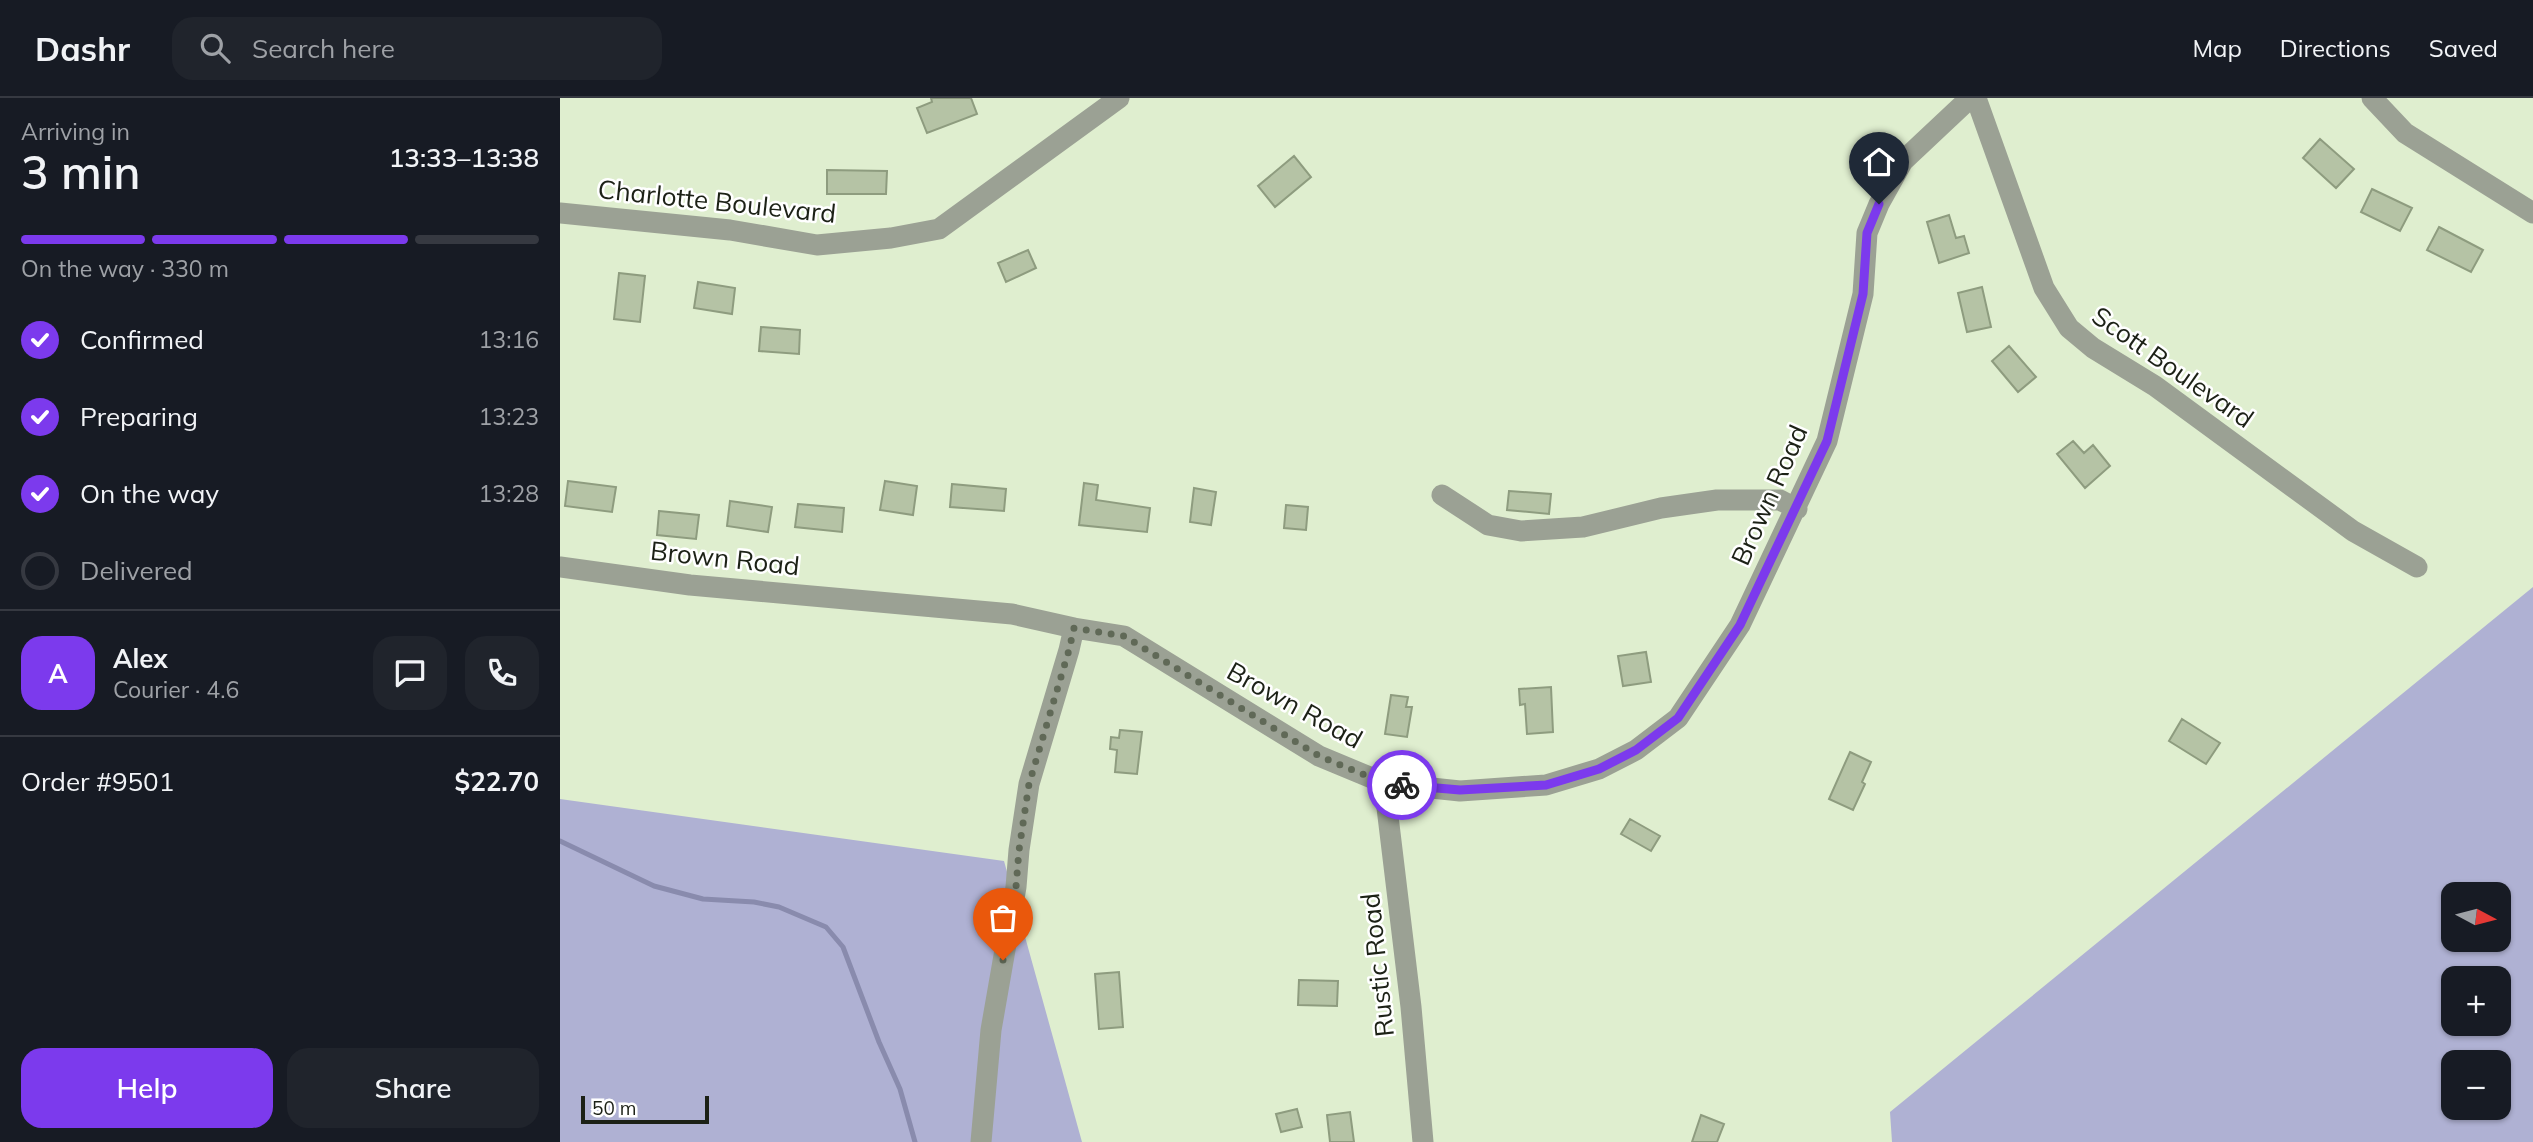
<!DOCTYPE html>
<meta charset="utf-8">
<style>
body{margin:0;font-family:Mulish,sans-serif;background:#20242c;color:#f1f3f6;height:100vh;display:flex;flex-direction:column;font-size:26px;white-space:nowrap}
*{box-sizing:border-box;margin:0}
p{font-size:23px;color:#9ea1a6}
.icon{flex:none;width:38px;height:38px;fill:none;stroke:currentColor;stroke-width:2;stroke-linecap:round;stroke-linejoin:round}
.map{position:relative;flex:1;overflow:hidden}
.panel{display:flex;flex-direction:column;background:#171b24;width:560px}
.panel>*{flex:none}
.needle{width:46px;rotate:97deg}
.controls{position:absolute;left:1881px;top:784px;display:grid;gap:14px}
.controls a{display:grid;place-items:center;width:70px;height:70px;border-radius:14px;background:#171b24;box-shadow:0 2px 5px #0004;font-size:35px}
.scale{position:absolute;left:21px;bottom:18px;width:128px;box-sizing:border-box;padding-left:7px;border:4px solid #1c2116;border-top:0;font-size:19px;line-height:24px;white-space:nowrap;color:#1c2116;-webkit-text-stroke:5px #fff;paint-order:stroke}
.pin{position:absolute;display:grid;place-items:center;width:60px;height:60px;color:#fff;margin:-72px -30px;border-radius:50% 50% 50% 0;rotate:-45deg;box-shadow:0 0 7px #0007}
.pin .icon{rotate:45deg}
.courier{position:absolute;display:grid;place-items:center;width:70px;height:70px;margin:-35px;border:5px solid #7c3aed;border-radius:50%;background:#fff;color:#222;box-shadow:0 2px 9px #0007}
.head em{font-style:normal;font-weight:600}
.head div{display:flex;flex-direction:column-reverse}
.head{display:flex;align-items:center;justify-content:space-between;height:119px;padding:0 21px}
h1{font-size:46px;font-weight:600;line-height:52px}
.bar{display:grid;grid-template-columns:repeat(4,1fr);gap:10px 7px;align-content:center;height:84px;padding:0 21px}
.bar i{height:9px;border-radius:5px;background:#363941}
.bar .current{background:#7c3aed}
.bar p{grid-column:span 4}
.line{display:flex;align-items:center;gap:18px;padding:0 21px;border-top:2px solid #363941}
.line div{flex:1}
.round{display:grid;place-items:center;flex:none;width:74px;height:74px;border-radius:21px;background:#20242c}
ol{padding:0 21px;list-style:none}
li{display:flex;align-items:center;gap:21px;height:77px}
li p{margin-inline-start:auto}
li .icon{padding:7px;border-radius:50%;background:#7c3aed;color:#fff;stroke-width:4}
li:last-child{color:#9ea1a6}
li i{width:38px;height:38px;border:4px solid #363941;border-radius:50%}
.primary-button{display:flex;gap:14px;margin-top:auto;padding:14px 21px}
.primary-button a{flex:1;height:80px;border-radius:21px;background:#7c3aed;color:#fff;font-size:28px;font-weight:600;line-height:80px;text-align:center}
.primary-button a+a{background:#20242c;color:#f1f3f6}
header{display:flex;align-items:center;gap:42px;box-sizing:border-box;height:98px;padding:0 35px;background:#171b24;border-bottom:2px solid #363941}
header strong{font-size:33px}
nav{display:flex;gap:38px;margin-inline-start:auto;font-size:24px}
.search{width:490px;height:63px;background:#20242c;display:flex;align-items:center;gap:18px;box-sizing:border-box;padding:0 24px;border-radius:21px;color:#9ea1a6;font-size:26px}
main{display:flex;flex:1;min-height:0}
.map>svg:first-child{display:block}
.green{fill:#afb1d3;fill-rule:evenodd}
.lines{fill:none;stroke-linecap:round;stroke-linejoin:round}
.stream{stroke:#898bad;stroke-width:5}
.building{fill:#b5c3a5;stroke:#8e9c7f;stroke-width:2}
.minor{stroke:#9ba194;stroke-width:21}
.done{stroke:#606957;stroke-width:7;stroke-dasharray:0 12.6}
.route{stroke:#7c3aed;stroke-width:9}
.labels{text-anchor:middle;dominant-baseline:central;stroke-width:5;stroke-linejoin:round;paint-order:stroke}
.street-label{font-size:26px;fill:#1c2116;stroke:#fff}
</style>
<header>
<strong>Dashr</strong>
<div class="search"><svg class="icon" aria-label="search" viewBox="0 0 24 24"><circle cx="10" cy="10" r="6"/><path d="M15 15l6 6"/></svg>Search here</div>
<nav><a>Map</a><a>Directions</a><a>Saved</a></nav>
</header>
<main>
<section class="panel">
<div class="head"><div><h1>3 min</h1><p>Arriving in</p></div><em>13:33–13:38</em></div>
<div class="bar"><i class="current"></i><i class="current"></i><i class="current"></i><i></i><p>On the way · 330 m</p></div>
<ol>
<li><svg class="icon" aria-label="check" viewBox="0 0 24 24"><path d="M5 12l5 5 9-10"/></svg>Confirmed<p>13:16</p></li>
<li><svg class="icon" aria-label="check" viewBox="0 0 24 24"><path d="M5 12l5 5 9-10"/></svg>Preparing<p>13:23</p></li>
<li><svg class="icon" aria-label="check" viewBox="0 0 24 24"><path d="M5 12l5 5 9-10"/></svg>On the way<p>13:28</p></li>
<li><i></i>Delivered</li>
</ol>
<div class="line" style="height:126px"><b class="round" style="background:#7c3aed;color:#fff">A</b><div><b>Alex</b><p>Courier · 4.6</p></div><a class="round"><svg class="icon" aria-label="chat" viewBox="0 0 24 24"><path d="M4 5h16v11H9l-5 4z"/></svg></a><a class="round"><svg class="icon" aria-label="phone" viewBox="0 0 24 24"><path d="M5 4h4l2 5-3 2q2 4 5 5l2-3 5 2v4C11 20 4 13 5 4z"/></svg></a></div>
<div class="line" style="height:91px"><div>Order #9501</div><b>$22.70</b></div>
<div class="primary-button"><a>Help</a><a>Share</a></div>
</section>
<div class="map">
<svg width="1973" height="1044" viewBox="0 0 1973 1044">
<rect width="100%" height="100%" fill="#dfeecf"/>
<!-- green -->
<path class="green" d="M 1973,489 L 1973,1044 L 1332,1044 L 1330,1014 ZM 1894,796 L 1939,796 L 1939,842 L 1894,842 ZM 1894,880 L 1939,880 L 1939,926 L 1894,926 ZM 1894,964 L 1939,964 L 1939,1010 L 1894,1010 Z
M 0,701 L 444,763 L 522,1044 L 0,1044 Z"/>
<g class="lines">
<!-- stream -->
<path class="stream" d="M 0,743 L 94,788 L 143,801 L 194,804 L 219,809 L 266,829 L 283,849 L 319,944 L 340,991 L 355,1044"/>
</g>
<!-- building -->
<path class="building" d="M 371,0 L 411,0 L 417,16 L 367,35 L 357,10 L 372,4 Z
M 1760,41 L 1794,71 L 1776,90 L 1743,60 Z
M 734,58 L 751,79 L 715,109 L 698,88 Z
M 267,72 L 327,73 L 326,96 L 267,96 Z
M 1812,91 L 1852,110 L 1840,133 L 1801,114 Z
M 1389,117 L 1396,140 L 1404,138 L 1409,155 L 1379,165 L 1367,124 Z
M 1879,129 L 1923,152 L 1911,174 L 1867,152 Z
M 468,152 L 476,170 L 446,184 L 438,165 Z
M 59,175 L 85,178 L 80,224 L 54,221 Z
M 138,184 L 175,190 L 172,216 L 134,210 Z
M 1422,189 L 1431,229 L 1407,234 L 1398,195 Z
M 201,229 L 240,232 L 239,256 L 199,253 Z
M 1449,248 L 1476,279 L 1458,294 L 1432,263 Z
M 1513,343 L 1524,355 L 1533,347 L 1550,368 L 1525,390 L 1497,356 Z
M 8,383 L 56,389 L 52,414 L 5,408 Z
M 325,383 L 357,388 L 353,417 L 320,412 Z
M 524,385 L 538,387 L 536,402 L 590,410 L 587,434 L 519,427 Z
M 392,386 L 446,391 L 444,413 L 390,409 Z
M 634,390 L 656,394 L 651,427 L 630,424 Z
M 949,393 L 991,396 L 989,416 L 947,412 Z
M 170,403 L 212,409 L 208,434 L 167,428 Z
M 238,406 L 284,410 L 282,434 L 235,429 Z
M 726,407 L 748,409 L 746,432 L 724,430 Z
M 99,413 L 139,417 L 136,441 L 97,437 Z
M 1086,554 L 1091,584 L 1063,588 L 1058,558 Z
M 991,589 L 993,634 L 967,636 L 965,606 L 960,607 L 959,591 Z
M 831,597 L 848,599 L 846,609 L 852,609 L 847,639 L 825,636 Z
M 1622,621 L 1660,645 L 1646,666 L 1609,643 Z
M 560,632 L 582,634 L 577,676 L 555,674 L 557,652 L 550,651 L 551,639 L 559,640 Z
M 1290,654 L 1311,664 L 1302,684 L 1305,686 L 1293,712 L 1269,701 Z
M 1070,721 L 1100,738 L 1091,753 L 1061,736 Z
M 559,874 L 563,929 L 539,931 L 535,876 Z
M 739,882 L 778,883 L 777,908 L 738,907 Z
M 737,1011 L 742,1029 L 721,1034 L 716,1016 Z
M 790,1014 L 794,1044 L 770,1044 L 767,1017 Z
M 1141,1017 L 1164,1026 L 1157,1044 L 1132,1044 Z"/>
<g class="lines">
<!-- minor -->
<path class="minor" d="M 1416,0 L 1484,190 L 1509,230 L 1533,250 L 1595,288 L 1793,433 L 1857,469
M 1812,0 L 1845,35 L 1973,115
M 0,115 L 170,132 L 257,147 L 331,140 L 379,131 L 559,0
M 882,397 L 928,427 L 961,433 L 1023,429 L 1101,410 L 1157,402 L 1220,402 L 1237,411
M 0,469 L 130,487 L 452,516 L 514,530 L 564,538 L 759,658 L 824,685 L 900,693 L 986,687 L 1039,671 L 1076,652 L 1118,620 L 1180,527 L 1267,343 L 1303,196 L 1307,135 L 1319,106 L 1343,63 L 1410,0
M 824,685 L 851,909 L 863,1044
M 421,1044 L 431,932 L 456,789 L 459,752 L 469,686 L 509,552 L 514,530"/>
</g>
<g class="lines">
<!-- done -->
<path class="done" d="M 443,862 L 456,789 L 459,752 L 469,686 L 509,552 L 514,530 L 564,538 L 759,658 L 824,685 L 842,687"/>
<!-- route -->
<path class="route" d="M 842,687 L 900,692 L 986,687 L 1039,671 L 1076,652 L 1118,620 L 1180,527 L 1267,343 L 1303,196 L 1307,135 L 1319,106"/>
</g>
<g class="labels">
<!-- street labels -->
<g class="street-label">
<text transform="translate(157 103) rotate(6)">Charlotte Boulevard</text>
<text transform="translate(1613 269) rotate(35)">Scott Boulevard</text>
<text transform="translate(1209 397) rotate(-66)">Brown Road</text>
<text transform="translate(165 460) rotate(6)">Brown Road</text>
<text transform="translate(735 607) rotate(29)">Brown Road</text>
<text transform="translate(817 867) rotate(-96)">Rustic Road</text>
</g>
</g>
</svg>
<div class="controls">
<a><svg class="needle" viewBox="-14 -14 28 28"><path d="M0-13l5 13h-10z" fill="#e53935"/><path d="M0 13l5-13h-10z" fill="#9ea1a6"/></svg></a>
<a>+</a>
<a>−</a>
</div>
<div class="scale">50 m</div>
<div class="pin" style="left:443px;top:862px;background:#ea580c"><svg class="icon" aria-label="bag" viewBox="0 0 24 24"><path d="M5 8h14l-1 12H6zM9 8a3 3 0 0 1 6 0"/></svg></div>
<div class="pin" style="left:1319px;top:106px;background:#1f2937"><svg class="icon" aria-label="home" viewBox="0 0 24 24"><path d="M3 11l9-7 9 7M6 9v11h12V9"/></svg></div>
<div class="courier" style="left:842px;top:687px"><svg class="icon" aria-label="bike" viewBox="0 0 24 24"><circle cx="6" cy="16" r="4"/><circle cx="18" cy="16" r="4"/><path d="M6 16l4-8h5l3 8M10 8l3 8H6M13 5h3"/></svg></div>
</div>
</main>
